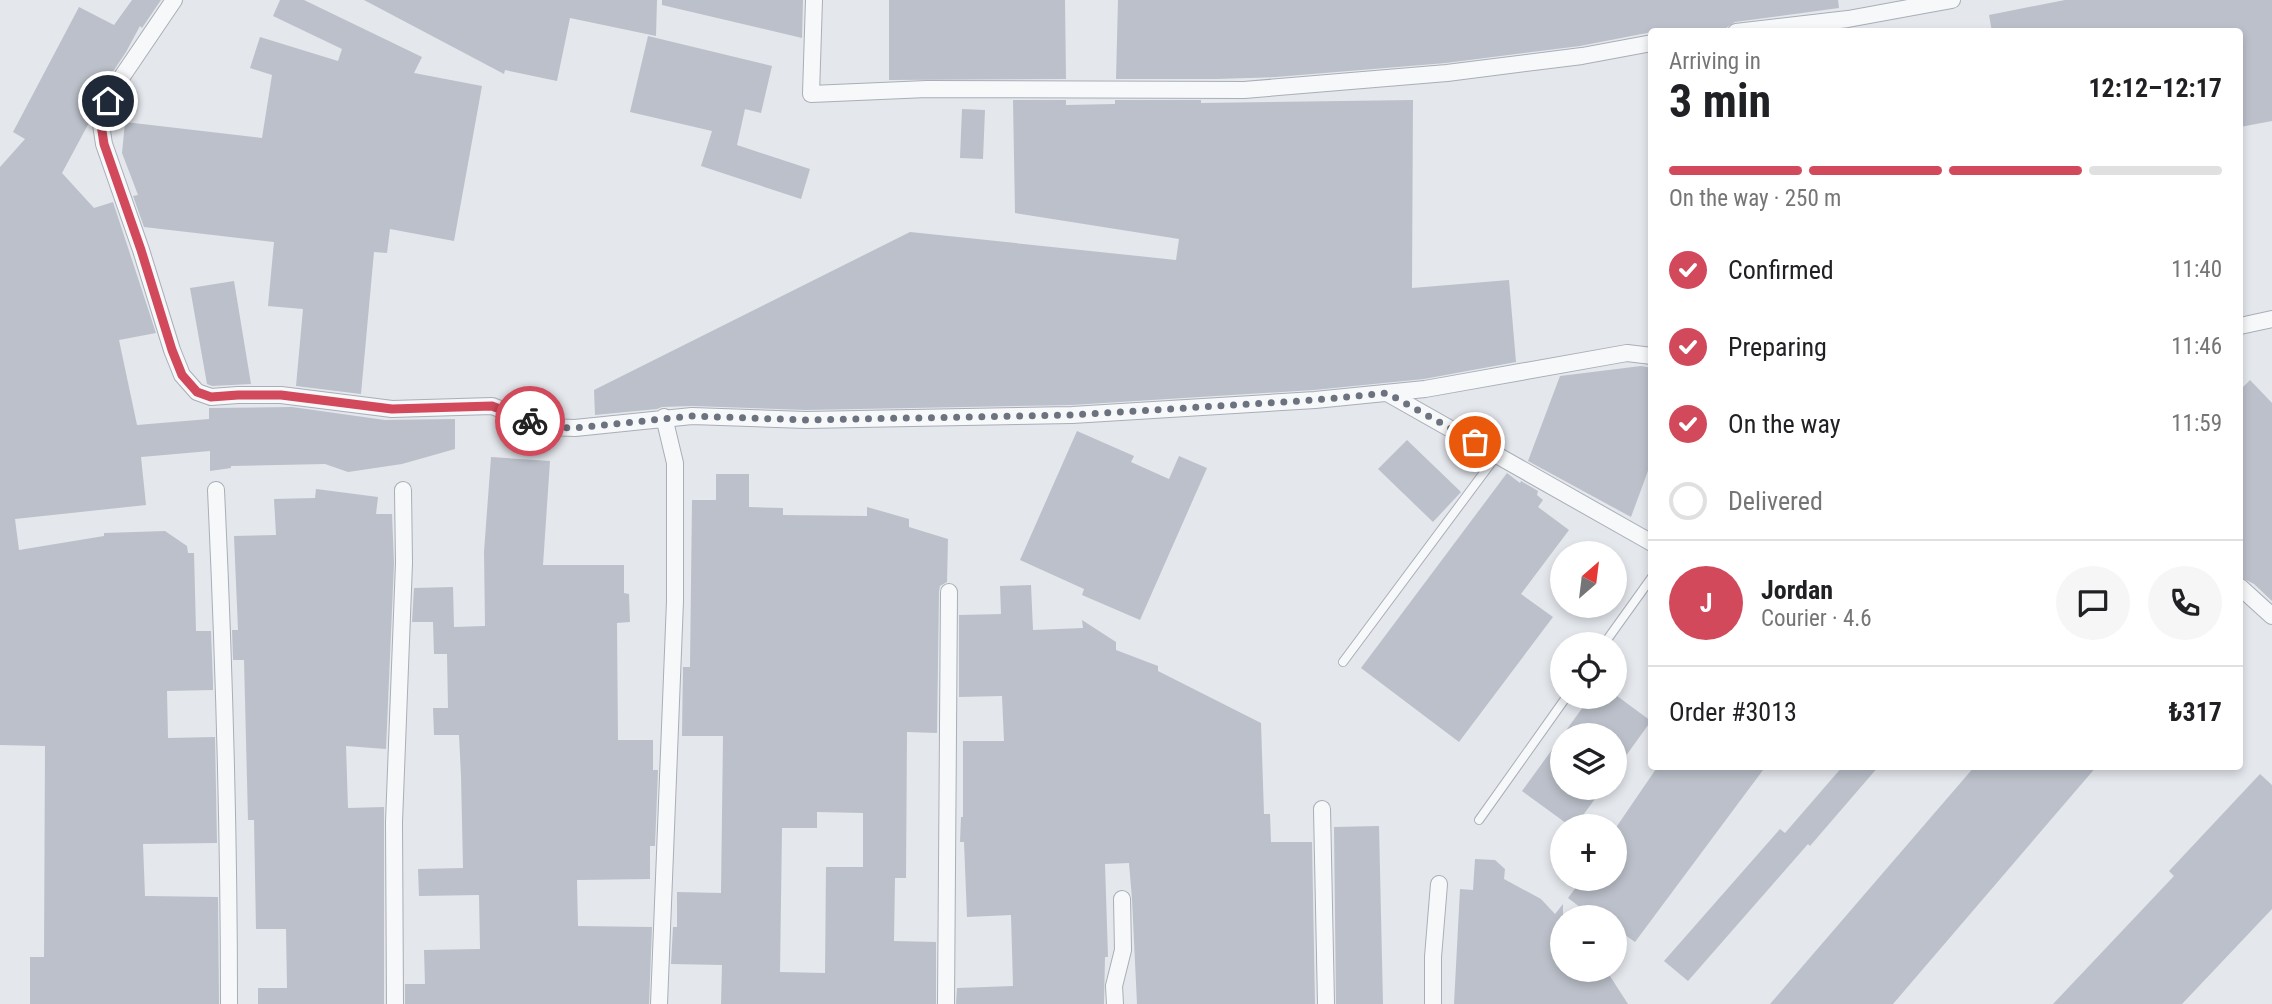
<!DOCTYPE html>
<meta charset="utf-8">
<style>
body{margin:0;font-family:"Roboto Condensed",sans-serif;background:#f6f6f6;color:#202124;height:100vh;display:flex;flex-direction:column;font-size:26px;white-space:nowrap}
*{box-sizing:border-box;margin:0}
p{font-size:23px;color:#757577}
.icon{flex:none;width:38px;height:38px;fill:none;stroke:currentColor;stroke-width:2;stroke-linecap:round;stroke-linejoin:round}
.map{position:relative;flex:1;overflow:hidden}
.side{position:absolute;left:1648px;top:28px;width:595px;height:742px;display:flex;flex-direction:column;background:#fff;border-radius:7px;box-shadow:0 4px 10px #0003}
.side>*{flex:none}
.needle{width:46px;rotate:28deg}
.buttons{position:absolute;left:1550px;top:541px;display:grid;gap:14px}
.buttons a{display:grid;place-items:center;width:77px;height:77px;border-radius:50%;background:#fff;box-shadow:0 4px 10px #0003;font-size:35px}
.pin{position:absolute;display:grid;place-items:center;width:60px;height:60px;color:#fff;margin:-30px;border:4px solid #fff;border-radius:50%;box-shadow:0 2px 7px #0007}
.courier{position:absolute;display:grid;place-items:center;width:70px;height:70px;margin:-35px;border:5px solid #d1495b;border-radius:50%;background:#fff;color:#222;box-shadow:0 2px 9px #0007}
.overview em{font-style:normal;font-weight:700}
.overview div{display:flex;flex-direction:column-reverse}
.overview{display:flex;align-items:center;justify-content:space-between;height:119px;padding:0 21px}
h1{font-size:46px;font-weight:700;line-height:52px}
.bar{display:grid;grid-template-columns:repeat(4,1fr);gap:10px 7px;align-content:center;height:84px;padding:0 21px}
.bar i{height:9px;border-radius:5px;background:#e0e0e0}
.bar .on{background:#d1495b}
.bar p{grid-column:span 4}
.line{display:flex;align-items:center;gap:18px;padding:0 21px;border-top:2px solid #e0e0e0}
.line div{flex:1}
.round{display:grid;place-items:center;flex:none;width:74px;height:74px;border-radius:37px;background:#f6f6f6}
ol{padding:0 21px;list-style:none}
li{display:flex;align-items:center;gap:21px;height:77px}
li p{margin-inline-start:auto}
li .icon{padding:7px;border-radius:50%;background:#d1495b;color:#fff;stroke-width:4}
li:last-child{color:#757577}
li i{width:38px;height:38px;border:4px solid #e0e0e0;border-radius:50%}
.map>svg:first-child{display:block}
.building{fill:#bbc0ca;fill-rule:evenodd}
.lines{fill:none;stroke-linecap:round;stroke-linejoin:round}
.lane-casing{stroke:#a9aeb7;stroke-width:10}
.street-casing{stroke:#a9aeb7;stroke-width:18}
.lane{stroke:#f7f8fa;stroke-width:8}
.street{stroke:#f7f8fa;stroke-width:16}
.done{stroke:#6c737f;stroke-width:7;stroke-dasharray:0 12.6}
.route{stroke:#d1495b;stroke-width:9}
</style>
<div class="map">
<svg width="2272" height="1004" viewBox="0 0 2272 1004">
<rect width="100%" height="100%" fill="#e4e7ec"/>
<!-- building -->
<path class="building" d="M 132,0 L 161,0 L 142,28 L 140,26 L 126,52 L 108,79 L 91,113 L 90,121 L 62,173 L 94,208 L 113,202 L 156,333 L 119,340 L 137,425 L 209,419 L 209,408 L 292,407 L 385,420 L 455,419 L 455,449 L 402,464 L 348,472 L 325,464 L 231,466 L 231,468 L 210,471 L 210,451 L 141,457 L 146,505 L 15,519 L 19,550 L 104,536 L 104,533 L 165,531 L 187,546 L 188,553 L 194,553 L 196,631 L 211,631 L 213,683 L 213,690 L 167,691 L 168,738 L 215,737 L 217,843 L 143,844 L 145,896 L 218,897 L 219,1004 L 30,1004 L 30,957 L 44,957 L 45,746 L 0,745 L 0,167 L 25,139 L 13,132 L 79,7 L 114,25 Z
M 280,0 L 304,0 L 422,57 L 414,73 L 482,86 L 454,241 L 390,229 L 387,253 L 374,252 L 361,394 L 296,386 L 303,309 L 268,306 L 274,242 L 144,227 L 133,196 L 138,195 L 122,153 L 125,122 L 262,138 L 272,75 L 250,68 L 260,37 L 338,61 L 342,49 L 273,16 Z
M 364,0 L 657,0 L 656,36 L 570,18 L 557,81 L 505,70 L 504,74 Z
M 662,0 L 803,0 L 802,38 L 662,5 Z
M 889,0 L 1065,0 L 1066,79 L 889,80 Z
M 1118,0 L 1838,0 L 1839,8 L 1735,22 L 1726,28 L 1701,32 L 1652,32 L 1580,46 L 1446,63 L 1276,77 L 1216,79 L 1116,79 Z
M 2065,0 L 2272,0 L 2272,121 L 2240,127 L 2240,32 L 1992,32 L 1989,15 Z
M 648,36 L 772,66 L 761,113 L 745,109 L 737,145 L 810,169 L 801,199 L 701,166 L 712,131 L 630,112 Z
M 1013,100 L 1066,100 L 1066,105 L 1115,104 L 1115,100 L 1201,100 L 1201,103 L 1413,100 L 1412,288 L 1509,280 L 1516,362 L 1424,379 L 1314,390 L 1072,405 L 806,410 L 692,406 L 662,407 L 657,409 L 595,415 L 594,390 L 910,232 L 1176,260 L 1179,239 L 1015,213 Z
M 962,109 L 985,110 L 983,159 L 960,158 Z
M 234,281 L 251,384 L 212,386 L 207,384 L 190,288 Z
M 1641,366 L 1652,368 L 1652,460 L 1631,517 L 1528,461 L 1560,376 Z
M 2250,380 L 2272,403 L 2272,601 L 2254,584 L 2240,577 L 2240,390 Z
M 1077,431 L 1134,456 L 1131,462 L 1169,479 L 1179,456 L 1207,468 L 1140,620 L 1082,595 L 1084,589 L 1020,560 Z
M 1407,440 L 1461,492 L 1433,522 L 1378,469 Z
M 491,457 L 550,461 L 543,565 L 624,565 L 624,593 L 629,594 L 630,622 L 617,623 L 618,740 L 653,740 L 653,770 L 658,770 L 655,846 L 650,846 L 650,879 L 577,880 L 578,926 L 652,927 L 649,1004 L 405,1004 L 405,984 L 425,984 L 424,950 L 480,949 L 479,895 L 419,896 L 418,869 L 463,868 L 461,776 L 459,735 L 434,735 L 433,708 L 448,708 L 447,654 L 434,654 L 433,622 L 412,622 L 414,588 L 453,587 L 454,627 L 485,626 L 484,552 Z
M 1507,473 L 1520,483 L 1521,481 L 1538,491 L 1537,495 L 1543,500 L 1538,507 L 1569,530 L 1521,594 L 1553,617 L 1459,742 L 1361,668 Z
M 716,474 L 749,474 L 749,507 L 783,508 L 783,515 L 867,516 L 867,507 L 909,519 L 909,527 L 948,539 L 947,582 L 940,586 L 939,592 L 937,733 L 907,732 L 906,878 L 895,878 L 894,941 L 936,942 L 936,1004 L 721,1004 L 722,965 L 671,964 L 673,927 L 677,927 L 677,892 L 721,893 L 723,736 L 682,736 L 683,667 L 690,667 L 692,500 L 716,500 ZM 817,812 L 863,813 L 863,867 L 826,867 L 825,973 L 780,972 L 782,828 L 817,828 Z
M 316,489 L 378,497 L 376,514 L 392,514 L 394,563 L 386,749 L 346,746 L 348,808 L 384,807 L 384,1004 L 258,1004 L 258,988 L 287,988 L 286,929 L 256,929 L 254,820 L 248,820 L 244,660 L 233,660 L 232,630 L 238,630 L 234,536 L 276,535 L 274,499 L 315,498 Z
M 1031,585 L 1033,630 L 1083,628 L 1082,620 L 1116,642 L 1116,650 L 1158,666 L 1158,671 L 1261,723 L 1264,814 L 1270,814 L 1271,842 L 1312,842 L 1315,1004 L 1137,1004 L 1132,899 L 1129,863 L 1105,864 L 1108,957 L 1105,957 L 1104,1004 L 956,1004 L 957,988 L 1013,986 L 1011,915 L 967,917 L 964,842 L 960,842 L 961,817 L 963,817 L 963,741 L 1004,741 L 1002,696 L 959,697 L 959,615 L 1001,614 L 1000,586 Z
M 1591,696 L 1617,696 L 1651,721 L 1615,771 L 1615,735 L 1563,735 L 1563,788 L 1603,788 L 1575,826 L 1570,826 L 1522,791 Z
M 1658,766 L 1766,766 L 1635,942 L 1615,928 L 1615,917 L 1593,917 L 1568,898 L 1583,878 L 1615,878 L 1615,829 Z
M 1843,766 L 1879,766 L 1810,846 L 1808,844 L 1688,981 L 1664,961 L 1780,829 L 1785,833 Z
M 1975,766 L 2097,766 L 1893,1004 L 1770,1004 Z
M 2260,774 L 2272,785 L 2272,909 L 2182,1004 L 2053,1004 L 2174,876 L 2169,871 Z
M 1379,826 L 1383,1004 L 1336,1004 L 1334,827 Z
M 1475,859 L 1495,860 L 1505,869 L 1504,879 L 1541,899 L 1555,914 L 1563,904 L 1563,970 L 1606,970 L 1628,1004 L 1454,1004 L 1460,889 L 1473,890 Z"/>
<g class="lines">
<!-- lane casing -->
<g class="lane-casing">
<path id="lane" d="M 1604,644 L 1652,577
M 1343,662 L 1497,455
M 1479,820 L 1567,696"/>
</g>
<!-- street casing -->
<g class="street-casing">
<path id="street" d="M 174,0 L 117,84 L 100,118 L 104,144 L 141,250 L 172,350 L 182,375 L 197,392 L 211,397 L 238,395 L 281,395 L 392,409 L 492,406 L 547,427 L 575,428 L 692,416 L 806,420 L 1072,415 L 1315,400 L 1425,389 L 1627,353 L 1652,356
M 814,0 L 811,94 L 927,89 L 1244,90 L 1447,73 L 1582,56 L 1652,43
M 1736,32 L 1848,19 L 1952,0
M 2240,326 L 2272,319
M 1387,393 L 1652,543
M 216,490 C 224,661 229,832 229,1004
M 2240,587 L 2272,616
M 1322,809 L 1326,1004
M 395,1004 L 394,822 L 404,563 L 403,490
M 659,1004 L 675,601 L 675,463 L 664,417
M 946,1004 L 949,592
M 1115,1004 L 1114,986 L 1123,950 L 1122,899
M 1433,1004 L 1433,957 L 1439,884"/>
</g>
<!-- lane -->
<use href="#lane" class="lane"/>
<!-- street -->
<use href="#street" class="street"/>
</g>
<g class="lines">
<!-- done -->
<path class="done" d="M 530,421 L 547,427 L 575,428 L 692,416 L 806,420 L 1072,415 L 1315,400 L 1387,393 L 1475,442"/>
<!-- route -->
<path class="route" d="M 108,101 L 100,118 L 104,144 L 141,250 L 172,350 L 182,375 L 197,392 L 211,397 L 238,395 L 281,395 L 392,409 L 492,406 L 530,421"/>
</g>
</svg>
<div class="buttons">
<a><svg class="needle" viewBox="-14 -14 28 28"><path d="M0-13l5 13h-10z" fill="#e53935"/><path d="M0 13l5-13h-10z" fill="#757577"/></svg></a>
<a><svg class="icon" aria-label="locate" viewBox="0 0 24 24"><circle cx="12" cy="12" r="6"/><path d="M12 2v4M12 18v4M2 12h4M18 12h4"/></svg></a>
<a><svg class="icon" aria-label="layers" viewBox="0 0 24 24"><path d="M12 4l9 5-9 5-9-5zM3 14l9 5 9-5"/></svg></a>
<a>+</a>
<a>−</a>
</div>
<div class="pin" style="left:1475px;top:442px;background:#ea580c"><svg class="icon" aria-label="bag" viewBox="0 0 24 24"><path d="M5 8h14l-1 12H6zM9 8a3 3 0 0 1 6 0"/></svg></div>
<div class="pin" style="left:108px;top:101px;background:#1f2937"><svg class="icon" aria-label="home" viewBox="0 0 24 24"><path d="M3 11l9-7 9 7M6 9v11h12V9"/></svg></div>
<div class="courier" style="left:530px;top:421px"><svg class="icon" aria-label="bike" viewBox="0 0 24 24"><circle cx="6" cy="16" r="4"/><circle cx="18" cy="16" r="4"/><path d="M6 16l4-8h5l3 8M10 8l3 8H6M13 5h3"/></svg></div>
<section class="side">
<div class="overview"><div><h1>3 min</h1><p>Arriving in</p></div><em>12:12–12:17</em></div>
<div class="bar"><i class="on"></i><i class="on"></i><i class="on"></i><i></i><p>On the way · 250 m</p></div>
<ol>
<li><svg class="icon" aria-label="check" viewBox="0 0 24 24"><path d="M5 12l5 5 9-10"/></svg>Confirmed<p>11:40</p></li>
<li><svg class="icon" aria-label="check" viewBox="0 0 24 24"><path d="M5 12l5 5 9-10"/></svg>Preparing<p>11:46</p></li>
<li><svg class="icon" aria-label="check" viewBox="0 0 24 24"><path d="M5 12l5 5 9-10"/></svg>On the way<p>11:59</p></li>
<li><i></i>Delivered</li>
</ol>
<div class="line" style="height:126px"><b class="round" style="background:#d1495b;color:#fff">J</b><div><b>Jordan</b><p>Courier · 4.6</p></div><a class="round"><svg class="icon" aria-label="chat" viewBox="0 0 24 24"><path d="M4 5h16v11H9l-5 4z"/></svg></a><a class="round"><svg class="icon" aria-label="phone" viewBox="0 0 24 24"><path d="M5 4h4l2 5-3 2q2 4 5 5l2-3 5 2v4C11 20 4 13 5 4z"/></svg></a></div>
<div class="line" style="height:91px"><div>Order #3013</div><b>₺317</b></div>
</section>
</div>
